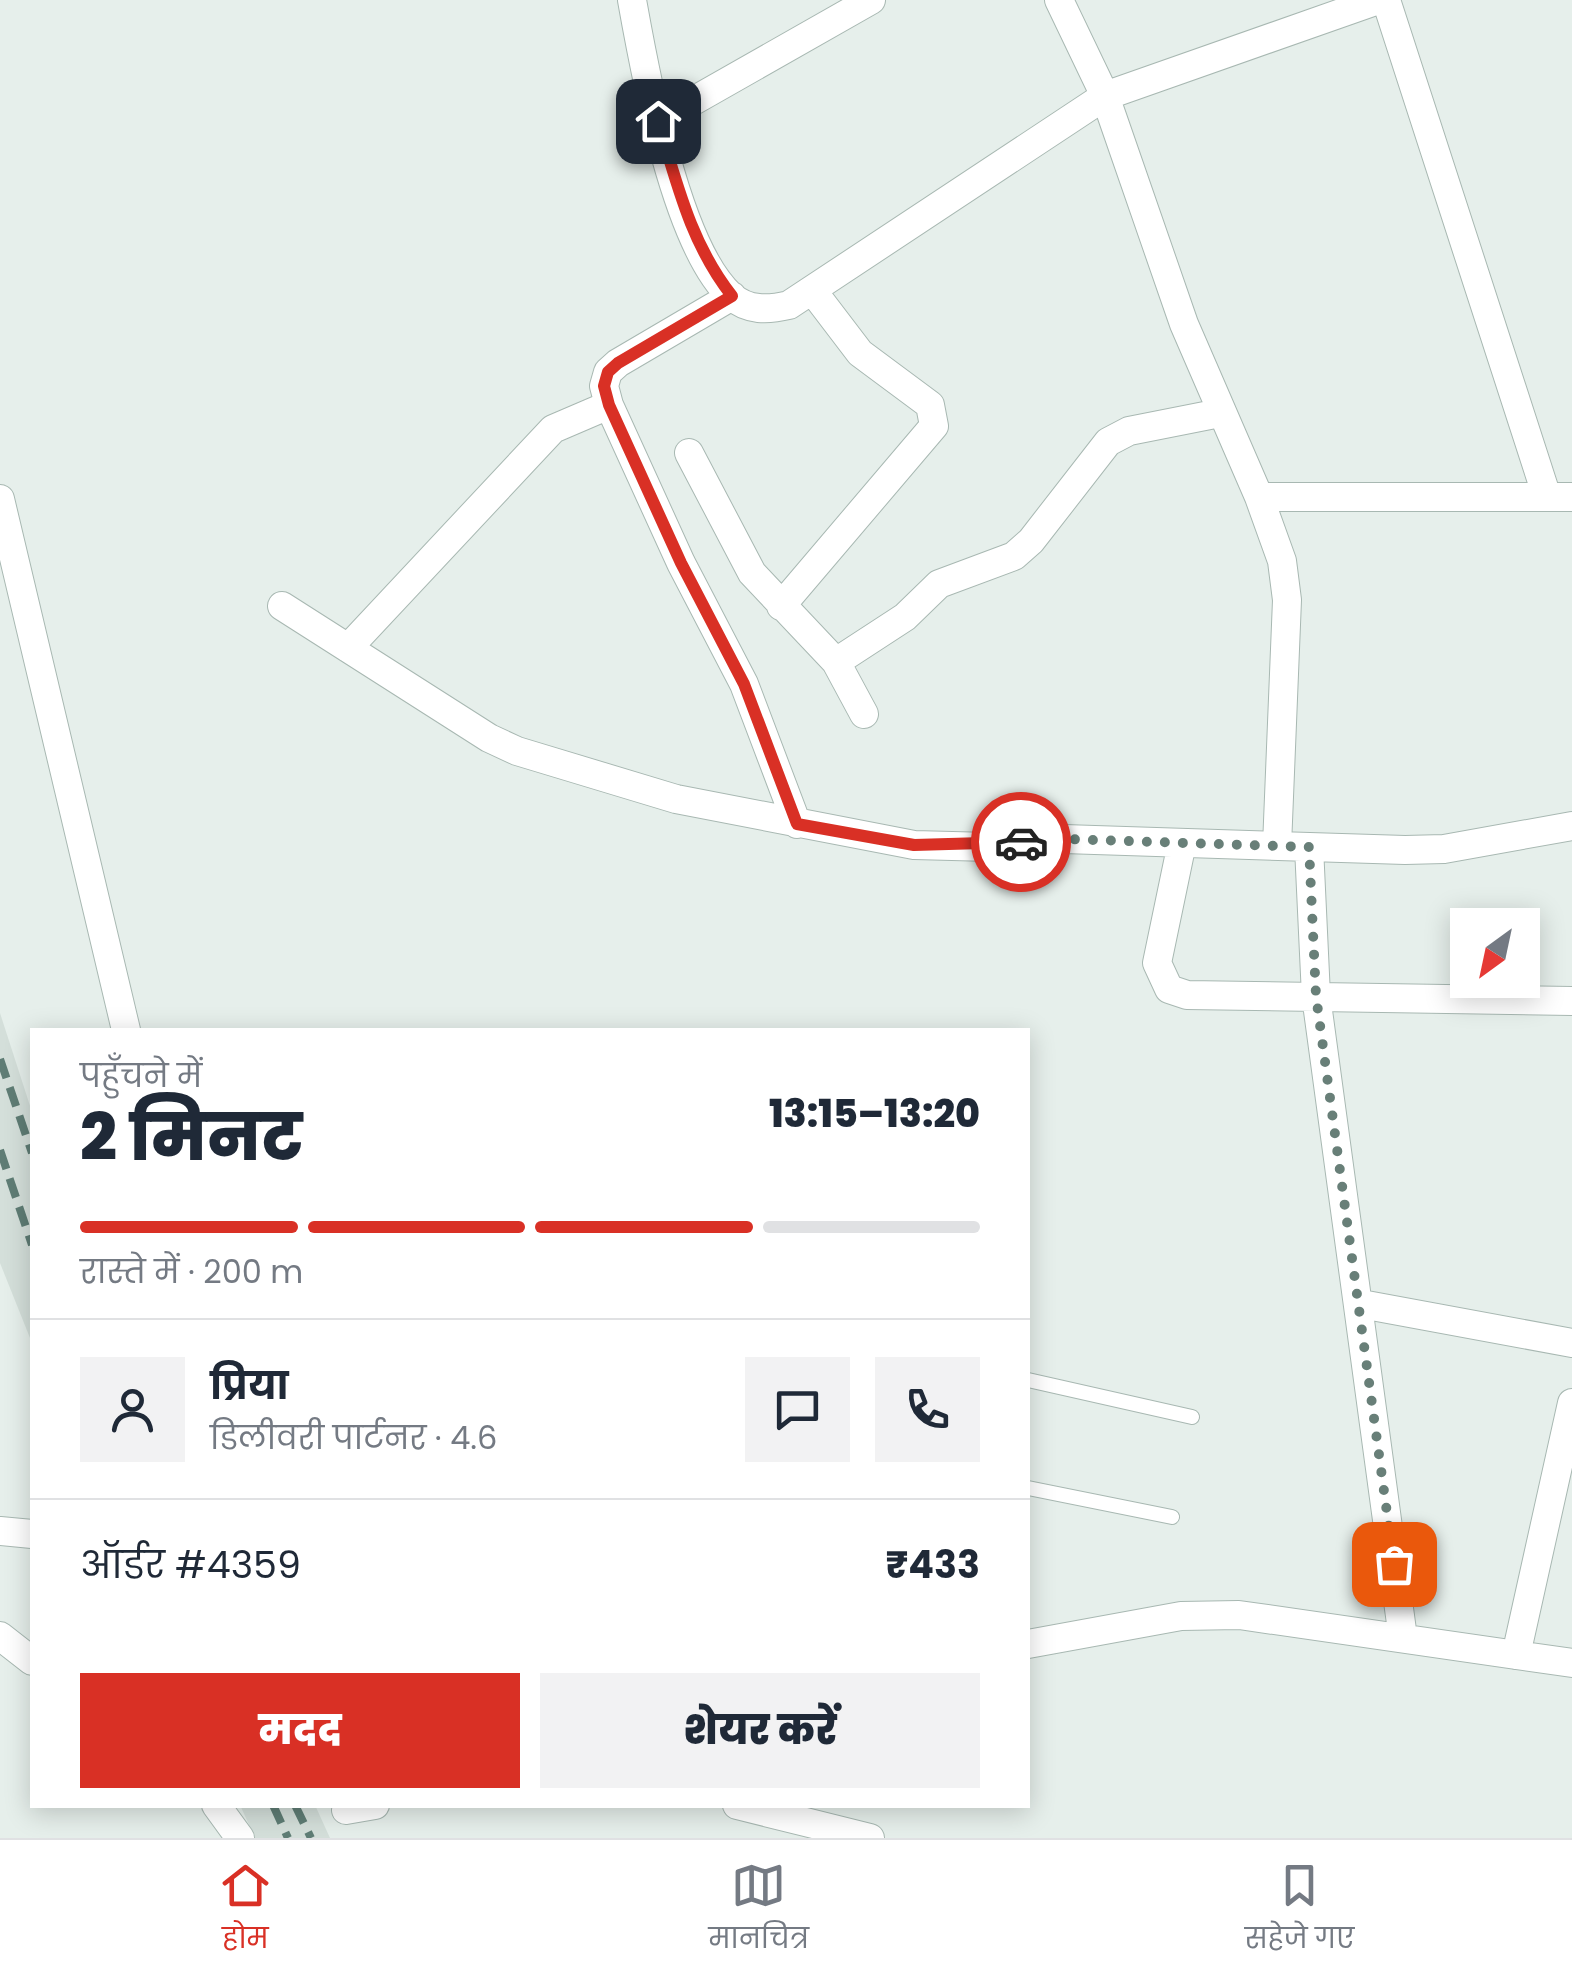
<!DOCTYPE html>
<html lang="hi">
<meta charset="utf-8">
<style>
body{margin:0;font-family:Poppins,"Noto Sans Devanagari",sans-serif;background:#f2f2f3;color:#1f2937;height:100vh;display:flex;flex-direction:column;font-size:38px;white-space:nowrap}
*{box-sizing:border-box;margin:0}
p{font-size:32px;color:#747a83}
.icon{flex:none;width:55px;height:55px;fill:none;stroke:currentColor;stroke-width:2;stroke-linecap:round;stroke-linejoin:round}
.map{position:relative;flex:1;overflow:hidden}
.sheet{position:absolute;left:30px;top:1028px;width:1000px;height:780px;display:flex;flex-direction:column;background:#fff;border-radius:0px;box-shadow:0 5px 25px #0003}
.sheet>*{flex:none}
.needle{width:65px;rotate:213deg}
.controls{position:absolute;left:1450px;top:908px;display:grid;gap:20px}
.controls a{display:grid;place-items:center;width:90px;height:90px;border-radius:0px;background:#fff;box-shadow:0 5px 25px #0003;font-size:50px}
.pin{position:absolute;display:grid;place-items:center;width:85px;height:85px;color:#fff;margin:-42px;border-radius:20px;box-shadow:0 5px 15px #0006}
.courier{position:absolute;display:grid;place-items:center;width:100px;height:100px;margin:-50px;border:8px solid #d93025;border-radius:50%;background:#fff;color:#222;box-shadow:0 2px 12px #0007}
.head em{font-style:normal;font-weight:800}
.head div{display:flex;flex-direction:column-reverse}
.head{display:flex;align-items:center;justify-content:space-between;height:170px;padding:0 50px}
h1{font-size:65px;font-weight:800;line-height:75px}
.bar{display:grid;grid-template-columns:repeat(4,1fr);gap:15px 10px;align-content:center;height:120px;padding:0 50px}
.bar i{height:12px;border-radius:8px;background:#e0e1e3}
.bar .selected{background:#d93025}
.bar p{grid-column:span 4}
.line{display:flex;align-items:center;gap:25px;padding:0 50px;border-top:2px solid #e0e1e3}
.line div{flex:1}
.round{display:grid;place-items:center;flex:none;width:105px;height:105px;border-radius:0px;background:#f2f2f3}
.cta{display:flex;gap:20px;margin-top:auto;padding:20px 50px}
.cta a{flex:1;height:115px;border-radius:0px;background:#d93025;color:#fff;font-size:40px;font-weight:800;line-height:115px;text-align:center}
.cta a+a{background:#f2f2f3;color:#1f2937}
.tab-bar{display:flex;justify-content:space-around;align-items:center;height:140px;border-top:2px solid #e0e1e3;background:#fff;font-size:28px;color:#747a83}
.tab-bar a{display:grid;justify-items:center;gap:5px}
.tab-bar .selected{color:#d93025}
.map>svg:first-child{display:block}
.built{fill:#d4dfda}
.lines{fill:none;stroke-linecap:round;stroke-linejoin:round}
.service-casing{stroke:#a8b8b2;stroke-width:16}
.minor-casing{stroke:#a8b8b2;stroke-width:30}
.service{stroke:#fff;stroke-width:14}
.minor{stroke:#fff;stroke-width:28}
.rail{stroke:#5f7d75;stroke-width:8;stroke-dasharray:20 10;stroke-linecap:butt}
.done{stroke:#687f78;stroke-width:10;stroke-dasharray:0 18}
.route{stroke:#d93025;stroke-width:12}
</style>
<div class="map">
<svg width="1572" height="1838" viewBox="0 0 1572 1838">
<rect width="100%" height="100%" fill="#e6efeb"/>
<!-- built -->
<path class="built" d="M 0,1013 L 32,1112 L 32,1343 L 0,1263 Z
M 240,1805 L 315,1805 L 330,1838 L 255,1838 Z"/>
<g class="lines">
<!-- service casing -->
<g class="service-casing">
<path id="service" d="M 1028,1380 L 1192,1417
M 1028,1488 L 1172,1517"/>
</g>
<!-- minor casing -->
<g class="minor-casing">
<path id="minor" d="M 632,0 C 645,73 676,246 731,296 C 748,311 768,310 789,305 L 1105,96 L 1378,0
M 1059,0 L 1105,96 L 1184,324 L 1259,497 L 1282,561 L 1287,600 L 1277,846
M 1386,0 L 1547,497
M 658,121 L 871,0
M 732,296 L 618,363 L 608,372 L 604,386 L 609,405 L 681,563 L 744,684 L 797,824
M 689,453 L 752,573 L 836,662 L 864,714
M 1259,497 L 1572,497
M 0,499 L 126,1030
M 282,606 L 489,738 L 517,751 L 676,799 L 914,845 L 990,847 L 1064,839 L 1405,850 L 1444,849 L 1572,826
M 781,606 L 934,426 L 930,405 L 860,353 L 812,290
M 348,648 L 553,429 L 609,405
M 836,662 L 905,617 L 939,584 L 1014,556 L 1031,541 L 1108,442 L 1129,431 L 1220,413
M 1182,843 L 1157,963 L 1169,989 L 1187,995 L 1572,1001
M 1309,847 L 1316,996 L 1403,1638
M 1361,1304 L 1572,1343
M 0,1531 L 32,1534
M 0,1636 L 32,1661
M 1028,1644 L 1181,1616 L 1239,1615 L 1572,1663
M 1516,1655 L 1572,1403
M 216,1805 L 240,1838
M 737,1805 L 870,1838
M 346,1810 L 375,1805"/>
</g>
<!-- service -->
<use href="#service" class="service"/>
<!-- minor -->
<use href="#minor" class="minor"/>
<!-- rail -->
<path class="rail" d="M 0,1059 L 32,1153
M 0,1150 L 32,1245
M 273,1805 L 288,1838
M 295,1805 L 311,1838"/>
</g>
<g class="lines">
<!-- done -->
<path class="done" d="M 1021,842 L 1064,839 L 1309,847 L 1316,996 L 1394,1564"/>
<!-- route -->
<path class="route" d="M 658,121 C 677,184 691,244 732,296 L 618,363 L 608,372 L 604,386 L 609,405 L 681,563 L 744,684 L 797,824 L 914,845 L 1021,842"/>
</g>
</svg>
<div class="controls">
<a><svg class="needle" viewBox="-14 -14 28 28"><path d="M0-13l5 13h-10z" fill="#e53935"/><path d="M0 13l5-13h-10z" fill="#747a83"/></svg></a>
</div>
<div class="pin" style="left:1394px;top:1564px;background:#ea580c"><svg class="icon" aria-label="bag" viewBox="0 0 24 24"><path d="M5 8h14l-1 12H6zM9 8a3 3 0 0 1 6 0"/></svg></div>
<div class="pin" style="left:658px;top:121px;background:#1f2937"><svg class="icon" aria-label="home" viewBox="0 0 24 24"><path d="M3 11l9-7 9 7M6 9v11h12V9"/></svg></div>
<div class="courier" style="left:1021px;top:842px"><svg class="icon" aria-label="car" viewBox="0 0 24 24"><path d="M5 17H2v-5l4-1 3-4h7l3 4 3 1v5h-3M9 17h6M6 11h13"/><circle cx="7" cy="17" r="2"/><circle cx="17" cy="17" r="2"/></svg></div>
<section class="sheet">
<div class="head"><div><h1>2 मिनट</h1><p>पहुँचने में</p></div><em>13:15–13:20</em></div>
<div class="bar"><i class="selected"></i><i class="selected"></i><i class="selected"></i><i></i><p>रास्ते में · 200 m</p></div>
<div class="line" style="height:180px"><a class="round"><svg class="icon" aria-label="person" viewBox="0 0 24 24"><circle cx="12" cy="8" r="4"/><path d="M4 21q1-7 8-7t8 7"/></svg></a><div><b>प्रिया</b><p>डिलीवरी पार्टनर · 4.6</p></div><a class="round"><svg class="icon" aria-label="chat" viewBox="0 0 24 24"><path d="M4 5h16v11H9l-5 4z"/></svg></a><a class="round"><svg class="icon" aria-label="phone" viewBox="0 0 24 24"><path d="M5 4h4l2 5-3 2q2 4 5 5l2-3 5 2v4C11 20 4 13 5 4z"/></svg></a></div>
<div class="line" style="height:130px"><div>ऑर्डर #4359</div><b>₹433</b></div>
<div class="cta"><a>मदद</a><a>शेयर करें</a></div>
</section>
</div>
<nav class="tab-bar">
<a class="selected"><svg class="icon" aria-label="home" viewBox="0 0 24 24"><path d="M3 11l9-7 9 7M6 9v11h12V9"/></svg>होम</a>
<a><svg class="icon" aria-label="map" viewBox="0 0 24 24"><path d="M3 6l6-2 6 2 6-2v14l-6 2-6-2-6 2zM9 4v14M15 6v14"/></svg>मानचित्र</a>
<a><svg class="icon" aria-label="saved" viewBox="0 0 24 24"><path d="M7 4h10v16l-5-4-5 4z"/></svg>सहेजे गए</a>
</nav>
